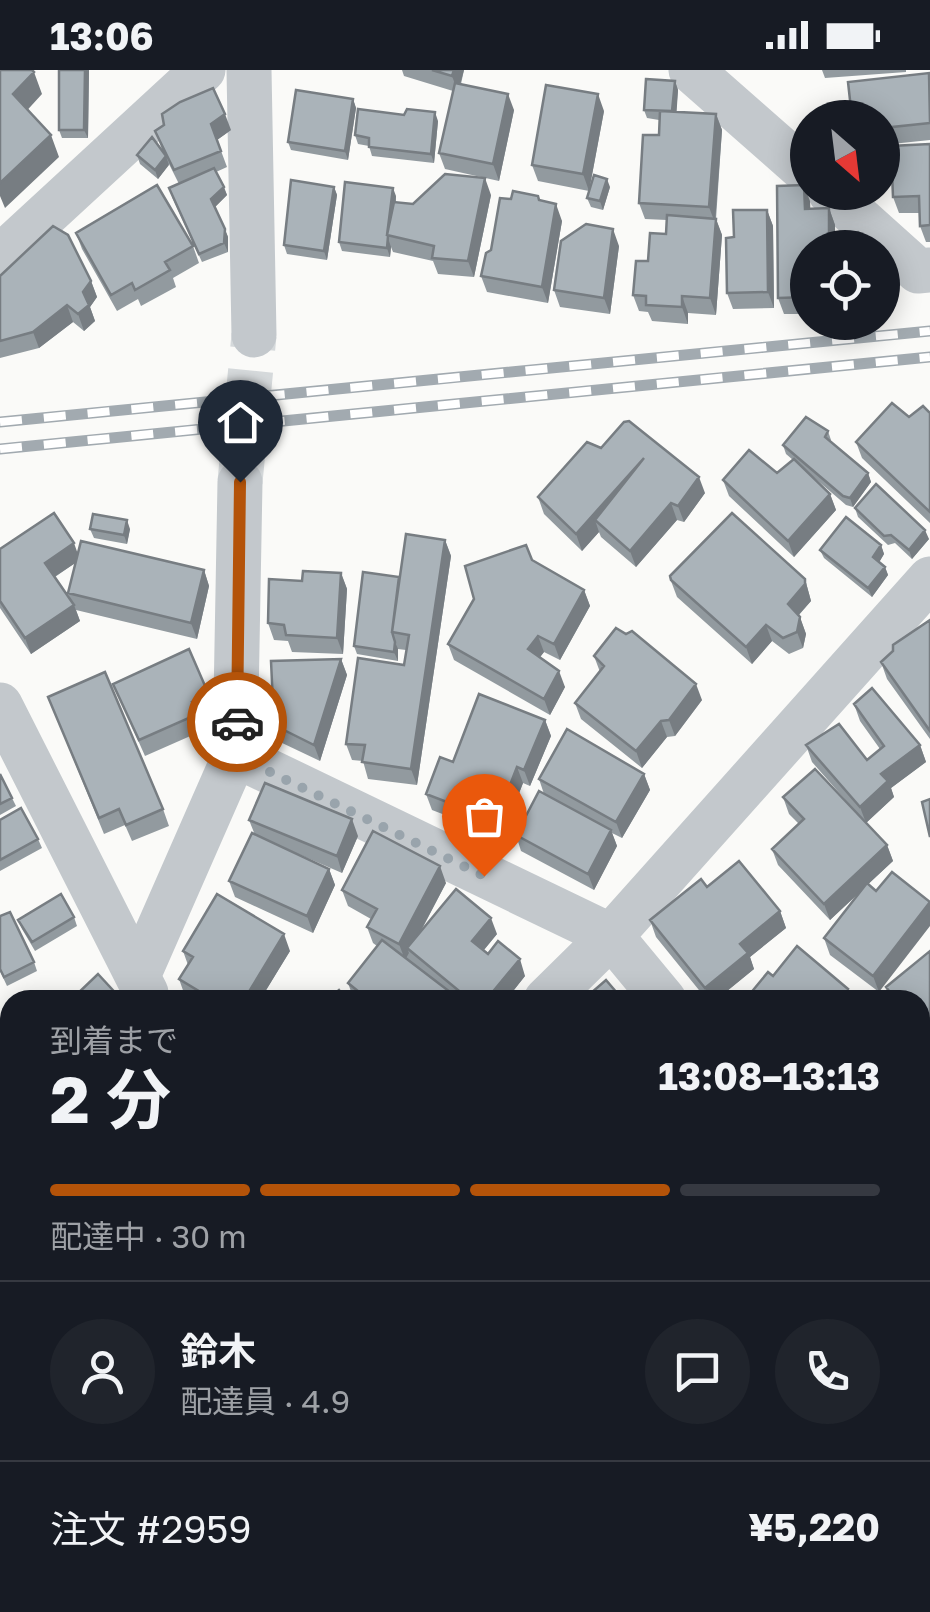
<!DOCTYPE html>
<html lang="ja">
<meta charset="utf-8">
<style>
body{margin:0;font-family:"Golos Text","Noto Sans JP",sans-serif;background:#20242c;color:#f1f3f6;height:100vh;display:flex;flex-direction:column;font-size:38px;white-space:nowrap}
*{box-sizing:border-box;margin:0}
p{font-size:32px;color:#9ea1a6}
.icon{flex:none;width:55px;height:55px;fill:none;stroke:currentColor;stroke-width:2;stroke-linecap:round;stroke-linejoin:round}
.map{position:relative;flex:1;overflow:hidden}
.drawer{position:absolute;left:0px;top:920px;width:930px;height:622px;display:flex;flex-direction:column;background:#171b24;border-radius:30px 30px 0 0;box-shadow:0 5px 25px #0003}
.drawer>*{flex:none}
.needle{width:65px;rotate:152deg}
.fabs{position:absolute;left:790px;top:30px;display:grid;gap:20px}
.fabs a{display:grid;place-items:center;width:110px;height:110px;border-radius:50%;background:#171b24;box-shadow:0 5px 25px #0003;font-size:50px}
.pin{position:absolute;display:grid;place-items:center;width:85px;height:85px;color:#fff;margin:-102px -42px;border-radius:50% 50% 50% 0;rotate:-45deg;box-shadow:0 0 10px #0007}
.pin .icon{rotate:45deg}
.courier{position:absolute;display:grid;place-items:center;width:100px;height:100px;margin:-50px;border:8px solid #b45309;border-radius:50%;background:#fff;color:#222;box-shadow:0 2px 12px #0007}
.headline em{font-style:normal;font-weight:700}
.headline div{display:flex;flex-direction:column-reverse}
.headline{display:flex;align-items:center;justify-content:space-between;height:170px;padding:0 50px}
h1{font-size:65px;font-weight:700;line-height:75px}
.bar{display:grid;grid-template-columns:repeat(4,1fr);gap:15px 10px;align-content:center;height:120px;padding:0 50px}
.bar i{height:12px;border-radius:8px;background:#363941}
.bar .selected{background:#b45309}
.bar p{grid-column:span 4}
.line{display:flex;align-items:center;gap:25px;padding:0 50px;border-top:2px solid #363941}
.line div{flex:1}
.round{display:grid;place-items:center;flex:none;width:105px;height:105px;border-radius:52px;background:#20242c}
.status{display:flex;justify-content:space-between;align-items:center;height:70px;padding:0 50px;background:#171b24;direction:ltr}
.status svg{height:28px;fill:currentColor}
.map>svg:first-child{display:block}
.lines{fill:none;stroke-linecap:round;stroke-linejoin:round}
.minor-tunnel{stroke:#d5d9db;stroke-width:45;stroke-dasharray:45 22;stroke-linecap:butt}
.service{stroke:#c3c8cc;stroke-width:22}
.minor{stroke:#c3c8cc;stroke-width:45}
.rail-casing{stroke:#a2aab0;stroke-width:11}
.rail{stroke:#fff;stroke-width:8;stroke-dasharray:22;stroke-linecap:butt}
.wall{fill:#929a9f;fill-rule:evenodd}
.shaded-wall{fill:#777d82}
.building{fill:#aab3b9;stroke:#777d82;stroke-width:2.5}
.done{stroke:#99a4ac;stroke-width:10;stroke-dasharray:0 18}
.route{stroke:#b45309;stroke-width:12}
</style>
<div class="status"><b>13:06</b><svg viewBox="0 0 49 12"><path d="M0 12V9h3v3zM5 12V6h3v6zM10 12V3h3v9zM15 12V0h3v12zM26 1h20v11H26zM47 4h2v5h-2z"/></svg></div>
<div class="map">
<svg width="930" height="1542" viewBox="0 0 930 1542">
<rect width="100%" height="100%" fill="#fafaf8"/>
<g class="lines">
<!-- minor-tunnel -->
<path class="minor-tunnel" d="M 240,412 L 254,265"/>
<!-- service -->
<path class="service" d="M 95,1532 L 100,1542
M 540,1542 L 547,1532"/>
<!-- minor -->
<path class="minor" d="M 249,0 L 254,265
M 691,0 L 808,103
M 830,122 L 918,201 L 930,200
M 0,187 L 203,0
M 0,635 L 146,923
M 235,685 L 611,866 L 664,930
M 138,906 L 235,685 L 240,412
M 546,930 L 611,866 L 930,509
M 920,1242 L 930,1254
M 0,1469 L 10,1459
M 452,1532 L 456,1542"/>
<!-- rail casing -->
<g class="rail-casing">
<path id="rail" d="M 0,352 L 930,261
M 0,379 L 930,287"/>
</g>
<!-- rail -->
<use href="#rail" class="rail"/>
</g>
<!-- wall -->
<path class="wall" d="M 59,0 L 89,0 L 88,68 L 62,68 L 59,60 Z
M 402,0 L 464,0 L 461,14 L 514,40 L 499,111 L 445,99 L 439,83 L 453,21 L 404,6 Z
M 822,0 L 906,0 L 906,2 L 825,8 Z
M 930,7 L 930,70 L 882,75 L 882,48 Z
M 675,11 L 678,20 L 676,42 L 716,44 L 722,60 L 716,149 L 722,165 L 716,245 L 688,243 L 688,254 L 652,251 L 648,242 L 639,241 L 633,225 L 648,191 L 666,164 L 667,150 L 645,149 L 639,133 L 659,65 L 659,50 L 647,48 L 644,40 Z
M 353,29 L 356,38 L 348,90 L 291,80 L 288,72 Z
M 604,41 L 589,121 L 538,111 L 532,95 Z
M 438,51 L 434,93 L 372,86 L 369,76 L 358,74 L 355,65 Z
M 231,60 L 217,70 L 227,97 L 216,102 L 227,125 L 215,137 L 228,167 L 228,182 L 202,192 L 172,127 L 179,114 L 169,94 L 158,109 L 140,94 L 137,85 L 163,82 L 155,61 Z
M 930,74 L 930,172 L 926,172 L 920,156 L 920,143 L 899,143 L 893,127 Z
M 334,117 L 337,125 L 327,190 L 287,184 L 284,175 Z
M 610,117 L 603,140 L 591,137 L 587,128 Z
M 491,125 L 474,207 L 438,204 L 433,191 L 393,182 L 391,177 L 390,187 L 342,181 L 339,172 L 396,126 L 396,132 L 413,134 Z
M 538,126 L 540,130 L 562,151 L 548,233 L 487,222 L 481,206 L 511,129 Z
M 810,131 L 810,139 L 829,138 L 835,155 L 835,167 L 808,178 L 808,244 L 784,244 L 778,228 Z
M 767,140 L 773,156 L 774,238 L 733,239 L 727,223 Z
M 76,163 L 193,176 L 199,193 L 173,208 L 176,217 L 141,236 L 138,229 L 117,241 L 82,179 Z
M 619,176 L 610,244 L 560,237 L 554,220 Z
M 882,190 L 889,207 L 889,233 L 882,233 Z
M 0,206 L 91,211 L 97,227 L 90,237 L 95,251 L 84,261 L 73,252 L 39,278 L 0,288 Z
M 930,343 L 930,453 L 862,388 L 856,372 L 909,347 Z
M 828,361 L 831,370 L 830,372 L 868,403 L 871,412 L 853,437 L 846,435 L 803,398 L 830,424 L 836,440 L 794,487 L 729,426 L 723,410 L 777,403 L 793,390 L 786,384 L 783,375 Z
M 705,423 L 684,452 L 677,450 L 636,497 L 601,467 L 599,462 L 582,481 L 544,444 L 538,427 Z
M 855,438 L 929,469 L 912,489 L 895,473 L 888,475 L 858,447 Z
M 90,459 L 130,459 L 127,474 L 94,468 Z
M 445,470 L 451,486 L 417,715 L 368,709 L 363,691 L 352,690 L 346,674 L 404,595 L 406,580 L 398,579 L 398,591 L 357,584 L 354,576 L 399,507 Z
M 881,475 L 884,484 L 879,492 L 885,497 L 888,505 L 872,527 L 824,488 L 820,480 Z
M 0,479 L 78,483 L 204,500 L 209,516 L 197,569 L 76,540 L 80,551 L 31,584 L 0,538 ZM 75,493 L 68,523 L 70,529 L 55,507 Z
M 532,490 L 584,520 L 590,536 L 560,590 L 544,582 L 540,587 L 565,617 L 550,645 L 454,590 L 448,574 Z
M 341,503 L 347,519 L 343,584 L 292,582 L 288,571 L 274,570 L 268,553 L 302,511 Z
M 805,509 L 811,531 L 799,545 L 806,564 L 803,578 L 789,584 L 772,571 L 752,594 L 677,527 L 671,511 Z
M 930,550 L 930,669 L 887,609 L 881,592 Z
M 594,586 L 702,630 L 675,666 L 667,667 L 642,698 L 581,649 L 575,633 L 600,602 Z
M 341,589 L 347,605 L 320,691 L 280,672 L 274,655 Z
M 113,614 L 209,625 L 215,641 L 199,648 L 204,660 L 145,686 Z
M 48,627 L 163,739 L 169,756 L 132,771 L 125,755 L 104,764 Z
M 854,634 L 920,675 L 926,692 L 891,718 L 894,727 L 866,753 L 887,775 L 893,791 L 868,814 L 879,922 L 830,885 L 824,868 L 860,822 L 830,850 L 778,795 L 772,779 L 799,754 L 789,744 L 783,727 L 863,750 L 812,692 L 806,675 L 867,690 L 880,679 L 860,651 Z
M 545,650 L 551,666 L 530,716 L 523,713 L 502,767 L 432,740 L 426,724 L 453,692 Z
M 0,704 L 16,736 L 0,745 Z
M 644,704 L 650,720 L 622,768 L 612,763 L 617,776 L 594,820 L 521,781 L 516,765 L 544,724 L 539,709 Z
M 0,750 L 38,769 L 42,778 L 0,801 Z
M 249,750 L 358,766 L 342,803 L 280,776 L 329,799 L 335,815 L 313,863 L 235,827 L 229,811 L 255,765 Z
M 446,813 L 420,863 L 497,864 L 484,880 L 525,906 L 506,930 L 456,930 L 452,926 L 453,930 L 354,930 L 348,913 L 377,876 L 373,873 L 367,857 L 371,849 L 348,836 L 342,820 Z
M 707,817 L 780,841 L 786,858 L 750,887 L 754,899 L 716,930 L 707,930 L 656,867 L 650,850 Z
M 0,846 L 34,892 L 37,901 L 7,916 L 0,901 Z
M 74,847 L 77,856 L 35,881 L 22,859 L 18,850 Z
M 183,881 L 290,881 L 260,930 L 193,930 L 185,926 L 179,909 L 188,895 Z
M 930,881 L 930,982 L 920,969 L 920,930 L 890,930 L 886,917 Z
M 10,996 L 10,1035 L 0,1024 L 0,1005 Z
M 0,1031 L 10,1041 L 10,1094 L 0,1084 Z
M 930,1102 L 930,1192 L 920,1181 L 920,1111 Z
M 10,1179 L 10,1396 L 8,1399 L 0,1392 L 0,1191 Z
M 930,1283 L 930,1425 L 928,1421 L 920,1426 L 920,1290 Z
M 0,1502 L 85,1533 L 89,1542 L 6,1542 L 0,1533 Z
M 308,1532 L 437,1532 L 439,1539 L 434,1542 L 393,1542 L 391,1538 L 392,1542 L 311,1542 Z
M 485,1532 L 518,1532 L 506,1542 L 493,1542 Z
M 584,1532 L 733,1532 L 743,1542 L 594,1542 Z"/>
<!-- shaded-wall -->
<path class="shaded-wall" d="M 85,0 L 89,0 L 88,68 L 84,60 Z
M 454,0 L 464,0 L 458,22 L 452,6 Z
M 34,2 L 42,24 L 21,47 L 13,24 Z
M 675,11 L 678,20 L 676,51 L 672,42 Z
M 508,24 L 514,40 L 499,111 L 493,94 Z
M 598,24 L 604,41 L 589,121 L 583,104 Z
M 353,29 L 356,38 L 348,90 L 345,81 Z
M 435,42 L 438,51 L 434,93 L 431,84 Z
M 225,44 L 231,60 L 217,70 L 211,54 Z
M 716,44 L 722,60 L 715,153 L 709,137 Z
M 51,65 L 59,87 L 5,138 L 0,126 L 0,113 Z
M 166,86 L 169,95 L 158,109 L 155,100 Z
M 485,108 L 491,125 L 474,207 L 468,191 Z
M 607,109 L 610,117 L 603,140 L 600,131 Z
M 804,115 L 810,131 L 811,156 L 805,139 Z
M 224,117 L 227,125 L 214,138 L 211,129 Z
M 334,117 L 337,125 L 327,190 L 324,181 Z
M 393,118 L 396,126 L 392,166 L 388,166 Z
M 556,134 L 562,151 L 548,233 L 542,217 Z
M 829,138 L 835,155 L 835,178 L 829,178 Z
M 767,140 L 773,156 L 774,238 L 768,222 Z
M 716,149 L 722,165 L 716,245 L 710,228 Z
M 225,159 L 228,167 L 228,182 L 224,173 Z
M 613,159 L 619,176 L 610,244 L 604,228 Z
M 388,168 L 391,177 L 390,187 L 387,178 Z
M 883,191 L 889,207 L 889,233 L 883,216 Z
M 91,211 L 97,227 L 90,237 L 95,251 L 84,261 L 78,244 L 83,222 Z
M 682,226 L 688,243 L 688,254 L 682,237 Z
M 67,235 L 73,252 L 39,278 L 33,262 Z
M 644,388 L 595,450 L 599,462 L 582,481 L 576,464 Z
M 868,403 L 871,412 L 853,437 L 850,428 Z
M 699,407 L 705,423 L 684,452 L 678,436 Z
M 830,424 L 836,440 L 794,487 L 788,471 Z
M 671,433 L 677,450 L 636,497 L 630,481 Z
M 127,450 L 130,459 L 127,474 L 124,465 Z
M 925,460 L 929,469 L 912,489 L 909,480 Z
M 445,470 L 451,486 L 417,715 L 411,699 Z
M 74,473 L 80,490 L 51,509 L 45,493 Z
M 881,475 L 884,484 L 877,496 L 873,487 Z
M 885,497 L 888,505 L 872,527 L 868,518 Z
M 204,500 L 209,516 L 197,569 L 191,553 Z
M 341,503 L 347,519 L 343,584 L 337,568 Z
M 805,509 L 811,531 L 794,550 L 788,534 Z
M 584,520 L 590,536 L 560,590 L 554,574 Z
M 74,535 L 80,551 L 31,584 L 25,568 Z
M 800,547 L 806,564 L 803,578 L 797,562 Z
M 766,555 L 772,571 L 752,594 L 746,577 Z
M 538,566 L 544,582 L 534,595 L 528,579 Z
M 395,572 L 398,579 L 398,591 L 394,582 Z
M 341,589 L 347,605 L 320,691 L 314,675 Z
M 559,601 L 565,617 L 550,645 L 544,629 Z
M 696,614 L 702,630 L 675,666 L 669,650 Z
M 545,650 L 551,666 L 530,716 L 524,700 Z
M 661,651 L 667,667 L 642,698 L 636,681 Z
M 920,675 L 926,692 L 891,718 L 894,727 L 866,753 L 860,737 L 881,704 Z
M 517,697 L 523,713 L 502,767 L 496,751 Z
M 644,704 L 650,720 L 622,768 L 616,752 Z
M 352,749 L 358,766 L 342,803 L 337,786 Z
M 611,760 L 617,776 L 594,820 L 588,804 Z
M 887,775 L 893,791 L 830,850 L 824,834 Z
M 440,796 L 446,813 L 410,881 L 407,878 L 409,883 L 405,890 L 399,874 Z
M 329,799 L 335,815 L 313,863 L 307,846 Z
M 930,832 L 930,856 L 879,922 L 873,906 Z
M 780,841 L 786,858 L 750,887 L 754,899 L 716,930 L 709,930 L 705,918 L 740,874 Z
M 491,848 L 497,864 L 478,887 L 472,871 Z
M 284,864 L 290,881 L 260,930 L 244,930 Z
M 520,889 L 525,906 L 506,930 L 486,930 Z
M 848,919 L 852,930 L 839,930 Z
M 930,1035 L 930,1057 L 920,1065 L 920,1044 Z
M 10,1132 L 10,1144 L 0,1153 L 0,1142 Z
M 10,1364 L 10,1396 L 8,1399 L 0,1376 Z
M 920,1400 L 928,1421 L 920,1426 Z
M 239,1532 L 249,1532 L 252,1542 L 228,1542 Z
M 382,1532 L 389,1532 L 392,1542 L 384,1542 Z
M 432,1532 L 437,1532 L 439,1539 L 434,1542 L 418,1542 Z
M 492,1532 L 518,1532 L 506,1542 L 496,1542 Z
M 605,1532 L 617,1532 L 605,1536 L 607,1542 L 598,1542 L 597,1540 Z
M 85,1533 L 89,1542 L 71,1542 Z"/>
<!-- building -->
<path class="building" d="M 0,0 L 32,0 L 34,2 L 13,24 L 51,65 L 0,113 Z
M 59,0 L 85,0 L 84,60 L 59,60 Z
M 432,0 L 454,0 L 452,6 Z
M 929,3 L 930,53 L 882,58 L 882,48 L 852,48 L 848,12 Z
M 646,9 L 675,11 L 672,41 L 644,40 Z
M 455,13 L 508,24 L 493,94 L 439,83 Z
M 546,15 L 598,24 L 583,104 L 532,95 Z
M 213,18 L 225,44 L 211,54 L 221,81 L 174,100 L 155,61 L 164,55 L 162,44 L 180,32 Z
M 296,20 L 353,29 L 345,81 L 288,72 Z
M 358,39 L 404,45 L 407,39 L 435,42 L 431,84 L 369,77 L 369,68 L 355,65 Z
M 660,41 L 716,44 L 709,137 L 639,133 L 643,65 L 659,65 Z
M 152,67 L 166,86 L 155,100 L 137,85 Z
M 930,74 L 930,155 L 920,156 L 919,126 L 893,127 L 891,76 Z
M 214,98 L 224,117 L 211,129 L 225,159 L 224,173 L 199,184 L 169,118 Z
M 445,104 L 485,108 L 468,191 L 432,188 L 434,176 L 387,165 L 394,132 L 413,134 Z
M 594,105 L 607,109 L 600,131 L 587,128 Z
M 291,110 L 334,117 L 324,181 L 284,175 Z
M 345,112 L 393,118 L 387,165 L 388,166 L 387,178 L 339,172 Z
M 157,115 L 193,176 L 165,192 L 170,200 L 135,220 L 132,213 L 111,225 L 76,163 Z
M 804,115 L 805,139 L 829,138 L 829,178 L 808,178 L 808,227 L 778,228 L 777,116 Z
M 513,121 L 538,126 L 539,130 L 556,134 L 542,217 L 481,206 L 486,183 L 491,180 L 500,128 L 511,129 Z
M 733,140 L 767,140 L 768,222 L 727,223 L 726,168 L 734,167 Z
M 667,145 L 716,149 L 710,228 L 682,226 L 682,237 L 646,235 L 646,226 L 633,225 L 636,191 L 648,191 L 650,163 L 666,164 Z
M 586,154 L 613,159 L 604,228 L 554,220 L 561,171 Z
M 53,156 L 68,165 L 91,211 L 83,222 L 89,235 L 78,244 L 67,235 L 33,262 L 0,271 L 0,206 Z
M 858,162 L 872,173 L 873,178 L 835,178 L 834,167 Z
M 892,333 L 909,347 L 923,336 L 930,343 L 930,442 L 856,372 Z
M 806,347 L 828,361 L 825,367 L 868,403 L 850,428 L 843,426 L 783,375 Z
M 629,351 L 699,407 L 678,436 L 671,433 L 630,481 L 595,450 L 644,388 L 576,464 L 538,427 L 587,372 L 601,378 L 624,352 Z
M 749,380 L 777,403 L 794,389 L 830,424 L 788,471 L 723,410 Z
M 876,414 L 925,460 L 909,480 L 891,465 L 884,466 L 855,438 Z
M 54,443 L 74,473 L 45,493 L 74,535 L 25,568 L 0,531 L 0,479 Z
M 732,443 L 805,509 L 805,514 L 788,534 L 800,547 L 797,562 L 783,568 L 766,555 L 746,577 L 671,510 L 670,506 Z
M 93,444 L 127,450 L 124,465 L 90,459 Z
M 846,447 L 881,475 L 873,487 L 885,497 L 868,518 L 820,480 Z
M 406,464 L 445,470 L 411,699 L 362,692 L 365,675 L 346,674 L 358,588 L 404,595 L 409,565 L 392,562 Z
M 81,471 L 204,500 L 191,553 L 68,523 Z
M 526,475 L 532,490 L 584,520 L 554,574 L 538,566 L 528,579 L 559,601 L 544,629 L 448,574 L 474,529 L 465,496 Z
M 303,501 L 341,503 L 337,568 L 286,565 L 284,555 L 268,553 L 269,509 L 302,511 Z
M 363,502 L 399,507 L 392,562 L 395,572 L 394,582 L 354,576 Z
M 930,550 L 930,661 L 881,592 L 893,581 L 893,575 Z
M 616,558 L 626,564 L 632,561 L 696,614 L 669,650 L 661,651 L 636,681 L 575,633 L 604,596 L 594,586 Z
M 189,579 L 209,625 L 192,632 L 198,644 L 139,670 L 113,614 Z
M 341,589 L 314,675 L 274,655 L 271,591 Z
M 105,602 L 163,739 L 126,755 L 119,739 L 99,748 L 48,627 Z
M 872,618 L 920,675 L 881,704 L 888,711 L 860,737 L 806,675 L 839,654 L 867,690 L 884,676 L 854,634 Z
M 479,624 L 545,650 L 524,700 L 517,697 L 496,751 L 426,724 L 440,687 L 453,692 Z
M 567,659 L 644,704 L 616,752 L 539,709 Z
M 815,699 L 887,775 L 824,834 L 772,779 L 804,749 L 783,727 Z
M 0,704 L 12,728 L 0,734 Z
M 265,713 L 352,749 L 337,786 L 249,750 Z
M 539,721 L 611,760 L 588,804 L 516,765 Z
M 930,729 L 930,767 L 922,732 Z
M 21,738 L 38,769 L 0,790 L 0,750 Z
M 373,761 L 440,796 L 399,874 L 367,857 L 377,839 L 342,820 Z
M 252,763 L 329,799 L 307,846 L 229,811 Z
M 739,791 L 780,841 L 740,874 L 748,883 L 705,918 L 650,850 L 701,809 L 707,817 Z
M 892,802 L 930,832 L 873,906 L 824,868 L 867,813 L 876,821 Z
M 456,819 L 491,848 L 472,871 L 488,884 L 498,871 L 520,889 L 486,930 L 470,930 L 407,878 Z
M 61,824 L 74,847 L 32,872 L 18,850 Z
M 217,824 L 284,864 L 244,930 L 205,930 L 207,926 L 179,909 L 193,887 L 183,881 Z
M 10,842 L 34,892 L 4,907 L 0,899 L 0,846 Z
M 382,870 L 450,922 L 444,930 L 369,930 L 348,913 Z
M 797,876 L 848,919 L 839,930 L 745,930 L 768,902 L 773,906 Z
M 930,881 L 930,968 L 928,970 L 920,960 L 920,930 L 896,930 L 886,917 Z
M 98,904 L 122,930 L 63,930 L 68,925 L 72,929 Z
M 606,910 L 623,930 L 583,930 Z
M 339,920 L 347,930 L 327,930 Z
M 920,988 L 930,1001 L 930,1035 L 920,1044 Z
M 10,996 L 10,1029 L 0,1019 L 0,1005 Z
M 0,1031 L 10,1041 L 10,1089 L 0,1078 Z
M 0,1084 L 10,1095 L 10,1132 L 0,1142 Z
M 930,1102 L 930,1175 L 926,1178 L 920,1171 L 920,1111 Z
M 10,1179 L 10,1349 L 6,1346 L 0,1347 L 0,1191 Z
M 930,1283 L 930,1410 L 928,1411 L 920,1399 L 920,1290 Z
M 0,1348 L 10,1359 L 10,1364 L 0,1376 Z
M 10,1495 L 10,1532 L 85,1533 L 71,1542 L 10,1542 L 0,1526 L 0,1502 Z
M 930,1498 L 930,1542 L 861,1542 L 873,1532 L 920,1532 L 920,1506 Z
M 138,1532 L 239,1532 L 228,1542 L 139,1542 L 134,1536 Z
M 309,1532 L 382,1532 L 392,1542 L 316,1542 L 318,1539 Z
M 390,1532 L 432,1532 L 418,1542 L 396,1542 Z
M 590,1532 L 605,1532 L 597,1540 Z
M 608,1532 L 733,1532 L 743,1542 L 611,1542 L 605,1536 Z"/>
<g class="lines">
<!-- done -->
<path class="done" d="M 237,652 L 235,685 L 484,806"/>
<!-- route -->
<path class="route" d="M 237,652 L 240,412"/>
</g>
</svg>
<div class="fabs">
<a><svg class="needle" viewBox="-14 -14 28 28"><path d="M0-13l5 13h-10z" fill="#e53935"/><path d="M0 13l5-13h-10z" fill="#9ea1a6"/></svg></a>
<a><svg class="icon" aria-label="locate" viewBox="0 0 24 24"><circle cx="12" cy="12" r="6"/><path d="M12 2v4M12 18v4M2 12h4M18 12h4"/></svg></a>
</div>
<div class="pin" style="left:484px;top:806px;background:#ea580c"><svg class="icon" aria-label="bag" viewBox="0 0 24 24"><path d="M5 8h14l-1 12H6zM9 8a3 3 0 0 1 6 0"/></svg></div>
<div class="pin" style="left:240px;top:412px;background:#1f2937"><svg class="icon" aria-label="home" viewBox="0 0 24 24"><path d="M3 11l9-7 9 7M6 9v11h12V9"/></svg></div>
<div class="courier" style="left:237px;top:652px"><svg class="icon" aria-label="car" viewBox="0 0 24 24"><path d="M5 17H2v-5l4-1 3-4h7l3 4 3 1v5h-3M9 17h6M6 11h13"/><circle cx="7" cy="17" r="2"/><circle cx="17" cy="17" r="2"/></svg></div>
<section class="drawer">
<div class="headline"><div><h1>2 分</h1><p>到着まで</p></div><em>13:08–13:13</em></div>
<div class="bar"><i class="selected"></i><i class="selected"></i><i class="selected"></i><i></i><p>配達中 · 30 m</p></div>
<div class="line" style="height:180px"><a class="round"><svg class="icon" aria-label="person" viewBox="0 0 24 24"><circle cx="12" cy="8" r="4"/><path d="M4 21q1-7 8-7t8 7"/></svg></a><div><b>鈴木</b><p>配達員 · 4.9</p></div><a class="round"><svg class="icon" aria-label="chat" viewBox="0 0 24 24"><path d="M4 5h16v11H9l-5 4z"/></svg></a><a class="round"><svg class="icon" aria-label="phone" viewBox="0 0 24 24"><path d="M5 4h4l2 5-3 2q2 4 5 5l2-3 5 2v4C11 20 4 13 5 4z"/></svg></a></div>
<div class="line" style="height:130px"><div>注文 #2959</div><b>¥5,220</b></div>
</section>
</div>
